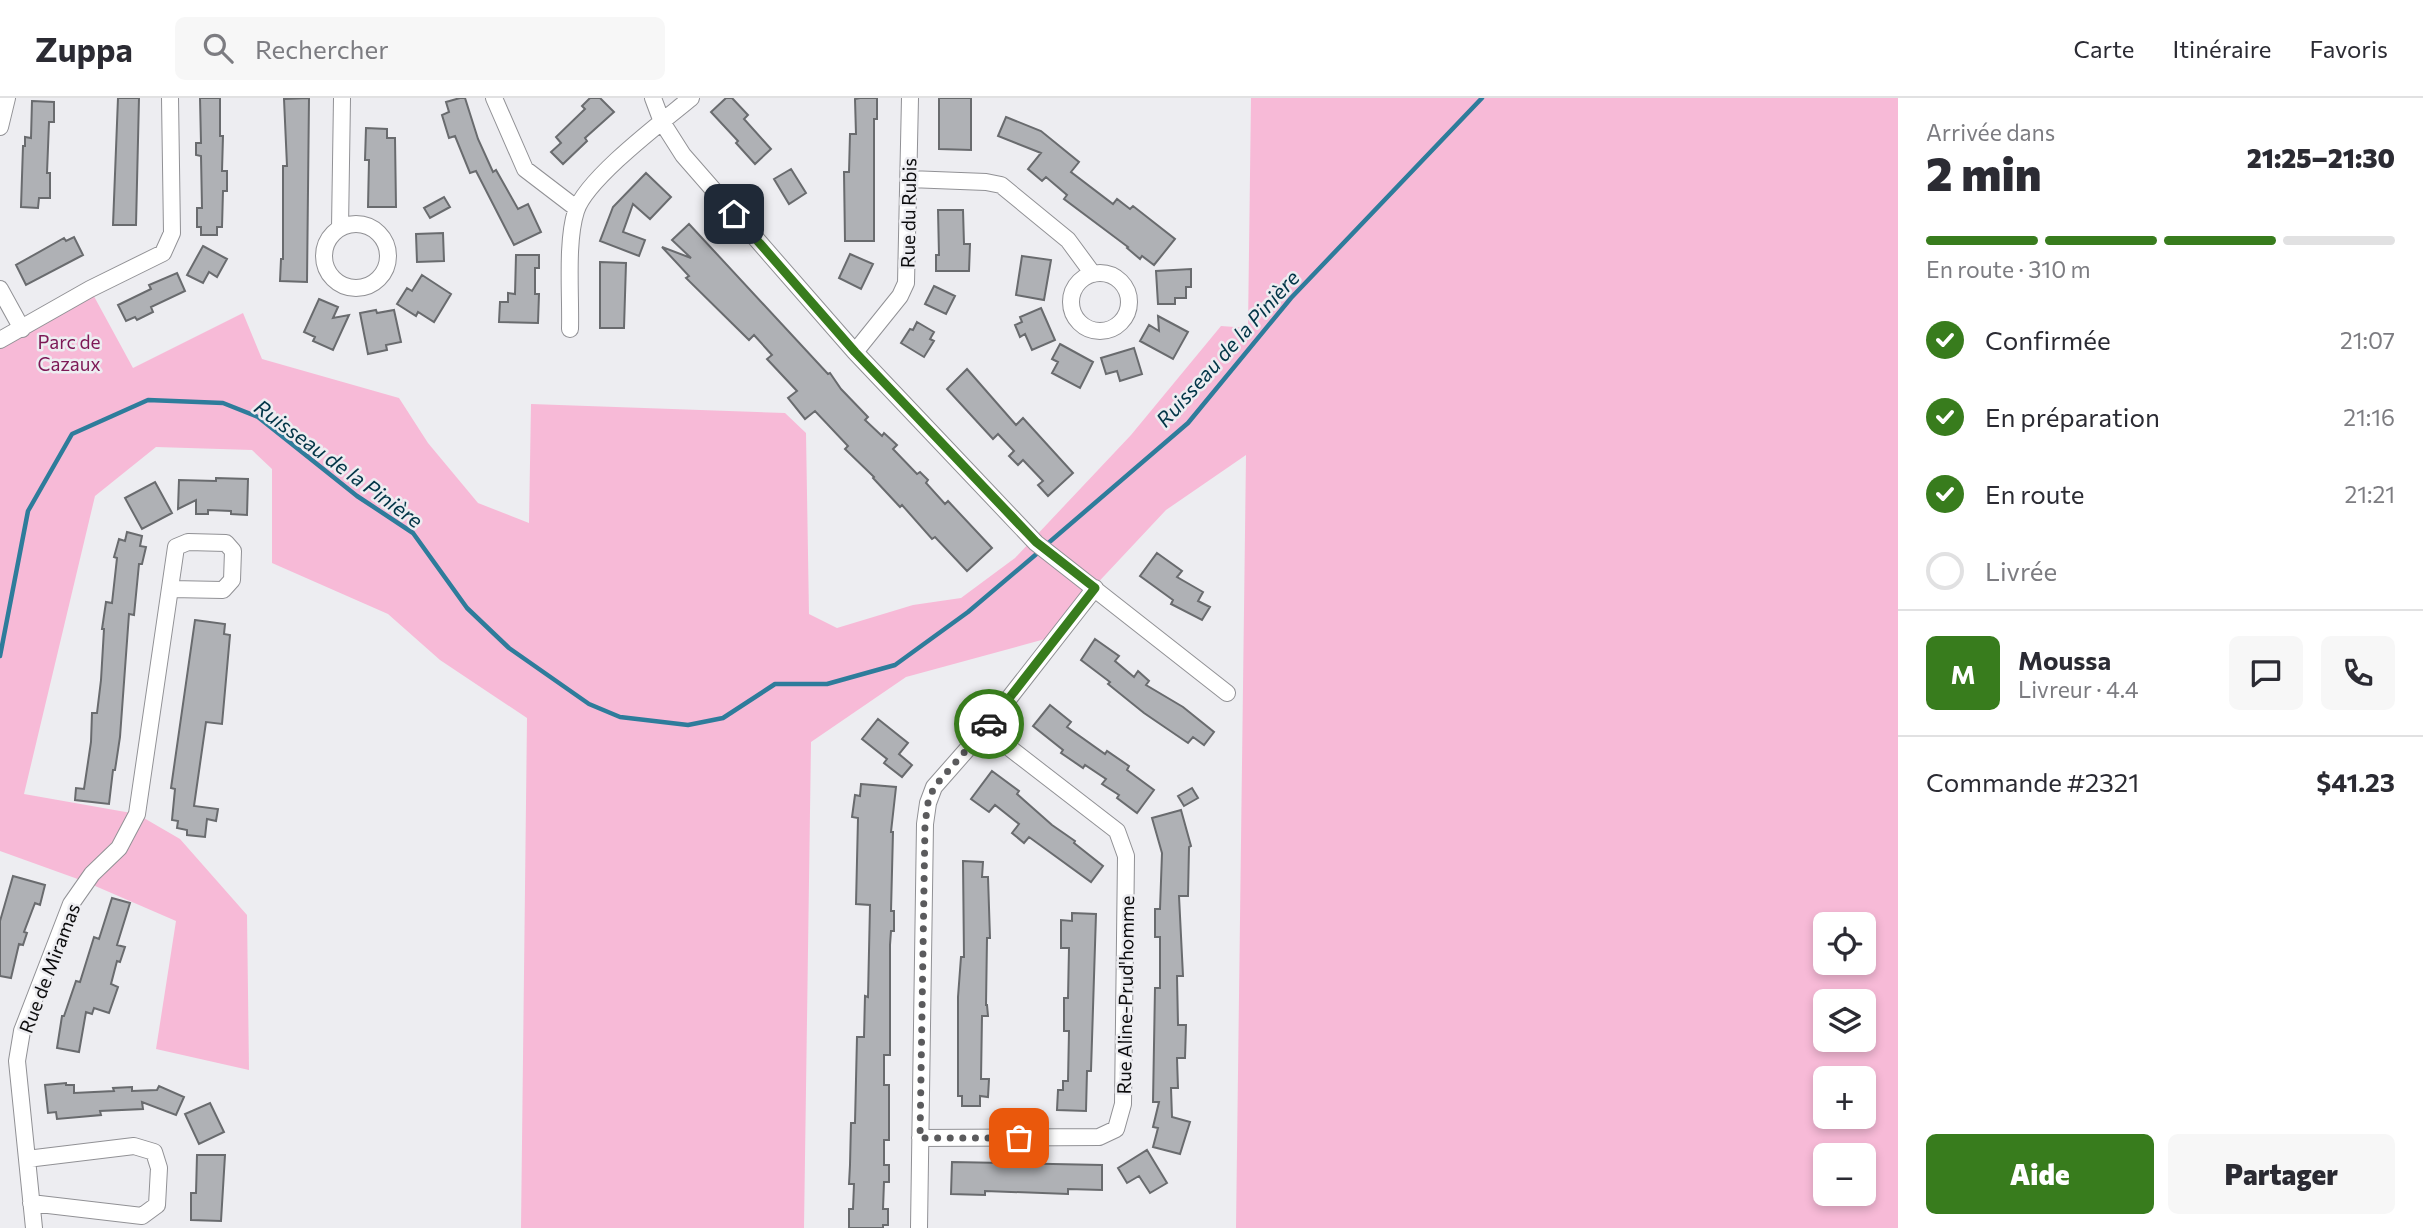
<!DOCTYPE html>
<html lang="fr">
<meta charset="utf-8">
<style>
body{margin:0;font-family:Commissioner,sans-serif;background:#f7f7f7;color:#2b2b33;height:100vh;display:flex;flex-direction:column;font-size:26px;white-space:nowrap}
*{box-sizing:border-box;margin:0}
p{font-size:23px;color:#7c7c81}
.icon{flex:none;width:38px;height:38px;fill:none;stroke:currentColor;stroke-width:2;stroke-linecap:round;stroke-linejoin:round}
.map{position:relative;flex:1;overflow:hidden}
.details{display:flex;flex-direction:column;background:#fff;width:525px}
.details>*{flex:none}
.controls{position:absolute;left:1813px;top:814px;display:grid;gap:14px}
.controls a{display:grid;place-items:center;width:63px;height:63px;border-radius:10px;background:#fff;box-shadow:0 4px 10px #0003;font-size:35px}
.pin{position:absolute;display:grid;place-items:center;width:60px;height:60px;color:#fff;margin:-30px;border-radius:14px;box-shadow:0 4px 10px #0006}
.courier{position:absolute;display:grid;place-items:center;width:70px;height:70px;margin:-35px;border:5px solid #387c1d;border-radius:50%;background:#fff;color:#222;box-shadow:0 2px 9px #0007}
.summary em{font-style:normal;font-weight:800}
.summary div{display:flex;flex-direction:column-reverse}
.summary{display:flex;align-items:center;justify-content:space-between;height:119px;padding:0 28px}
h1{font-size:46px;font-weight:800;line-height:52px}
.bar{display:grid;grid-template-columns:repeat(4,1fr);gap:10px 7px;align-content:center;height:84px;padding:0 28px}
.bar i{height:9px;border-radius:5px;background:#e1e1e2}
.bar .selected{background:#387c1d}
.bar p{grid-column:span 4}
.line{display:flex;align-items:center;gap:18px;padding:0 28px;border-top:2px solid #e1e1e2}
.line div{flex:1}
.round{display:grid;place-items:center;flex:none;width:74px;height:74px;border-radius:10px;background:#f7f7f7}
ol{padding:0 28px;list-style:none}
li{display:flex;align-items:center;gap:21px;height:77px}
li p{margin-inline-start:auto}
li .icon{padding:7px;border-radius:50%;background:#387c1d;color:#fff;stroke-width:4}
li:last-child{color:#7c7c81}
li i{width:38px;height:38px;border:4px solid #e1e1e2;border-radius:50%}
.primary-button{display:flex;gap:14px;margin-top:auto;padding:14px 28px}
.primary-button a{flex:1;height:80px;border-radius:10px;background:#387c1d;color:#fff;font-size:28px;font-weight:800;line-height:80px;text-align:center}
.primary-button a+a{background:#f7f7f7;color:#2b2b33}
header{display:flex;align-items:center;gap:42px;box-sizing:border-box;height:98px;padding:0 35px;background:#fff;border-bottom:2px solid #e1e1e2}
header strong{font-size:33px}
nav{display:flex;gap:38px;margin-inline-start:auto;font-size:24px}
.search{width:490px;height:63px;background:#f7f7f7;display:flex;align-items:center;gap:18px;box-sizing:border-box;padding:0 24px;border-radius:10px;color:#7c7c81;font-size:26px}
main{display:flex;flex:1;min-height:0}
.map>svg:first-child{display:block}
.green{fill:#f7bad7;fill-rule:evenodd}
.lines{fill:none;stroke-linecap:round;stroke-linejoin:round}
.stream{stroke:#2e7c9b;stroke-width:4.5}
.building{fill:#afb1b5;stroke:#696b6e;stroke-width:2}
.minor-casing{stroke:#919195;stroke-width:18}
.minor{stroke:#fff;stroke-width:16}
.done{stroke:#5b5b5d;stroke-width:7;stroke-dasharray:0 12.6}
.route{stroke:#387c1d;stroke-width:9}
.labels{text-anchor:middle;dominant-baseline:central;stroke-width:5;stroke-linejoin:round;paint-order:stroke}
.street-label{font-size:19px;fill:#0c0c0d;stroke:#ededf1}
.park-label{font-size:19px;fill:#7d1856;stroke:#ededf1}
.water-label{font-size:21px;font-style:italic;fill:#023547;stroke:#ededf1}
</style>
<header>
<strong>Zuppa</strong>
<div class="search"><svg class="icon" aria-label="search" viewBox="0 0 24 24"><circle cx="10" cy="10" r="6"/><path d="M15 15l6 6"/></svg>Rechercher</div>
<nav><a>Carte</a><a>Itinéraire</a><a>Favoris</a></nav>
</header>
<main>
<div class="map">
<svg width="1898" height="1130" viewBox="0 0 1898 1130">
<rect width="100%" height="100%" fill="#ededf1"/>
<!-- green -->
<path class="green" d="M 1251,0 L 1898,0 L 1898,1130 L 1236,1130 L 1246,357 L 1166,412 L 1045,541 L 906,579 L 811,644 L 804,1130 L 521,1130 L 527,620 L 440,562 L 388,516 L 272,465 L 272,371 L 252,352 L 156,349 L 95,398 L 24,696 L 137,716 L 180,741 L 247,817 L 249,972 L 156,951 L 176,823 L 86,784 L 0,753 L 0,243 L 90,191 L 133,270 L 243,215 L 262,261 L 399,300 L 428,345 L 478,405 L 529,425 L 531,306 L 785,315 L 806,335 L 809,516 L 837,530 L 913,507 L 961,500 L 1015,460 L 1131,337 L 1221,228 L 1248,230 ZM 1825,826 L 1864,826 L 1864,864 L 1825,864 ZM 1825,903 L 1864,903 L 1864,942 L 1825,942 ZM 1825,980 L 1864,980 L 1864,1018 L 1825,1018 ZM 1825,1057 L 1864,1057 L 1864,1096 L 1825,1096 Z"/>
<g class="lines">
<!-- stream -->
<path class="stream" d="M 1046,447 L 1188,325 L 1291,200 L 1482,0
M 0,558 L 28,413 L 72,336 L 148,302 L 223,305 L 258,319 L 357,398 L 413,435 L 467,510 L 509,550 L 589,606 L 620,619 L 688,627 L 723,620 L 775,586 L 827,586 L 895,567 L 968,514 L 1040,453"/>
</g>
<!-- building -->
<path class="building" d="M 118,0 L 139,0 L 136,127 L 113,127 Z
M 200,0 L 220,0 L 220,38 L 223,38 L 222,73 L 227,73 L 227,93 L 223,93 L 222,129 L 217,129 L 217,137 L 201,137 L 201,129 L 197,129 L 197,110 L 202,110 L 201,58 L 196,57 L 196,45 L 201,45 Z
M 309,0 L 307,184 L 280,183 L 281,161 L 283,161 L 283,68 L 287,68 L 284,1 Z
M 460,0 L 465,0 L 478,41 L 493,74 L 496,72 L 518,111 L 528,106 L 541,134 L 514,147 L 476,73 L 470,75 L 455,38 L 449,40 L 442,17 L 449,14 L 446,4 Z
M 590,0 L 600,0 L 614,14 L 585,40 L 587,43 L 563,66 L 551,54 L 561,45 L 556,39 L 585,11 L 582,8 Z
M 726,0 L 732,0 L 748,17 L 744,21 L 771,51 L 755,66 L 736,45 L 738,43 L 711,14 Z
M 860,0 L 877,0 L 877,21 L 874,21 L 874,143 L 845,143 L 844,74 L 849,74 L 850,36 L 856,36 L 855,1 Z
M 939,0 L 971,0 L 971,52 L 939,51 Z
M 32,3 L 54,4 L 54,24 L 49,24 L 47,75 L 50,75 L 50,100 L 39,100 L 38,110 L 21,109 L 23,48 L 25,48 L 25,39 L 31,40 Z
M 1006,19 L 1041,33 L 1079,64 L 1071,74 L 1113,106 L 1117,101 L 1130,111 L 1133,108 L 1175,141 L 1154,167 L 1142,158 L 1140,161 L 1127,150 L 1128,149 L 1064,101 L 1067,97 L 1046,79 L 1042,83 L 1028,71 L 1041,55 L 998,38 Z
M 366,30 L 387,31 L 387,40 L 395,40 L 396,109 L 368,109 L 369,62 L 365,62 Z
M 791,71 L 806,95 L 789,106 L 774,81 Z
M 646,75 L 671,99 L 650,121 L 633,106 L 623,134 L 645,142 L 639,158 L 600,143 L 613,109 Z
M 444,99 L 450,109 L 430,120 L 424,110 Z
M 938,112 L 963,112 L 964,146 L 970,146 L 969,173 L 936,173 L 936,157 L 939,157 Z
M 689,126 L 828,276 L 830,275 L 841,291 L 868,319 L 865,322 L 882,338 L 884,335 L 897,347 L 893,351 L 917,376 L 920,374 L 928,382 L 926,385 L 945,406 L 948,403 L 992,450 L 967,473 L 935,439 L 932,441 L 902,407 L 900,409 L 873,380 L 874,379 L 845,351 L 848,348 L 815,313 L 805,321 L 788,300 L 797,293 L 767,261 L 772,257 L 754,237 L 749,242 L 686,180 L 689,178 L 662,149 L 691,160 L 672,142 Z
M 443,135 L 444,163 L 417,164 L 416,136 Z
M 74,139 L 83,157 L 26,187 L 16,167 L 64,140 L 66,143 Z
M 203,148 L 227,161 L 217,179 L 209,174 L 203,185 L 187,177 Z
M 850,156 L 873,166 L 861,191 L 839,180 Z
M 516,157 L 539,157 L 539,170 L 535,170 L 535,196 L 539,196 L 538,225 L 499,224 L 500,204 L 508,204 L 508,195 L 515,196 Z
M 1022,158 L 1051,162 L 1044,202 L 1016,197 Z
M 600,164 L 626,165 L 624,230 L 600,230 Z
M 1191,171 L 1191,189 L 1186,189 L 1186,200 L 1175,200 L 1175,206 L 1158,206 L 1156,173 Z
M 177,175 L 185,193 L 151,209 L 153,214 L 137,222 L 135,219 L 126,223 L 118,207 L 151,191 L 149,187 Z
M 422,177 L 451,196 L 434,224 L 418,214 L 416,218 L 397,206 L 407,190 L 412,193 Z
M 934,188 L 955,198 L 946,216 L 925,206 Z
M 319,201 L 338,209 L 333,220 L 349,217 L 333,252 L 313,243 L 315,239 L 304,234 Z
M 1041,210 L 1055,242 L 1032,252 L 1025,236 L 1020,239 L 1015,227 L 1022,224 L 1020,219 Z
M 376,212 L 377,215 L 394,212 L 401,244 L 386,247 L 387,252 L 368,256 L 360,215 Z
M 1158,218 L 1188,234 L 1173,261 L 1140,243 L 1149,227 L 1159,233 Z
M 917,224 L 934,234 L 930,241 L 934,243 L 924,259 L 901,245 L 910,231 L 913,232 Z
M 1060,246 L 1093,264 L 1080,290 L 1052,275 L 1058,264 L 1052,261 Z
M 1134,250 L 1142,276 L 1120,283 L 1117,273 L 1106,276 L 1101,260 Z
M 967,271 L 1016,327 L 1023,320 L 1073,375 L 1048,398 L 1038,387 L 1043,383 L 1023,362 L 1018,367 L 1009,358 L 1014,353 L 998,336 L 993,341 L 947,291 Z
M 216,380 L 248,381 L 247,417 L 231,416 L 231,413 L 208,412 L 208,416 L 196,416 L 196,402 L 178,411 L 179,382 L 216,383 Z
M 155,384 L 172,415 L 142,431 L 125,400 Z
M 127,434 L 142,438 L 140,448 L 146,449 L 142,466 L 139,466 L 134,517 L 129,516 L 120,639 L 115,672 L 113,672 L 109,706 L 75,702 L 76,690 L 84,691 L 91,644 L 92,615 L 97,615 L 101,582 L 104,531 L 102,531 L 106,504 L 112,505 L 117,460 L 114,459 L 119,441 L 125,443 Z
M 1157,455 L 1182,473 L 1177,479 L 1203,494 L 1198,503 L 1210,509 L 1202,522 L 1171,506 L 1173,502 L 1140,478 Z
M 195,522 L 225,526 L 224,536 L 230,537 L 222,626 L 206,624 L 194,708 L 218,711 L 216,723 L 207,721 L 205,739 L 187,737 L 187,732 L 177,730 L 178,723 L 172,722 L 175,691 L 171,690 Z
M 1095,541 L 1119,558 L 1115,563 L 1134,579 L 1138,573 L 1149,583 L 1146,587 L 1183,609 L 1214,634 L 1204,647 L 1193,639 L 1188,645 L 1144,615 L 1108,586 L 1110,584 L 1081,562 Z
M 1050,607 L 1071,624 L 1067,629 L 1105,656 L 1107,653 L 1129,668 L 1127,672 L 1154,692 L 1137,715 L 1117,700 L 1119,697 L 1102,686 L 1106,681 L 1085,667 L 1083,670 L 1061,655 L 1063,652 L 1033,628 Z
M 878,621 L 908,645 L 899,656 L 912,667 L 902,679 L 884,665 L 887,661 L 862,641 Z
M 992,673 L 1019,693 L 1017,696 L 1052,727 L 1075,743 L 1074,745 L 1103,768 L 1091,784 L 1029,739 L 1024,745 L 1012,735 L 1019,726 L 995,707 L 989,714 L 971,701 Z
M 861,686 L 896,689 L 891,734 L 893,734 L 891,813 L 894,813 L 894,833 L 891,833 L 890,847 L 890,957 L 884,957 L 884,987 L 889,987 L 889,1042 L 884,1042 L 884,1067 L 889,1067 L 889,1084 L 884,1084 L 883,1111 L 888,1111 L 888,1127 L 883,1127 L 883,1130 L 849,1130 L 849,1111 L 853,1111 L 854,1086 L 849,1086 L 850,1067 L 851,1025 L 855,1025 L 857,939 L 864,939 L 865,898 L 868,899 L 870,807 L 856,806 L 858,720 L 852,719 L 855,697 L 860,698 Z
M 1192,690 L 1198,700 L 1184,708 L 1178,698 Z
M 1181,712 L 1191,748 L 1189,749 L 1188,798 L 1179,798 L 1183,878 L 1177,878 L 1178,927 L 1186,927 L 1185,960 L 1177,960 L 1178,990 L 1171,990 L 1172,1019 L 1190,1024 L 1180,1056 L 1153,1049 L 1158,1030 L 1153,1029 L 1159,1004 L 1153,1004 L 1155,890 L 1160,890 L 1160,839 L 1155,839 L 1155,811 L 1160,811 L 1162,755 L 1152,720 Z
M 963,763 L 983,764 L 982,779 L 988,779 L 990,840 L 987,840 L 986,907 L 987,907 L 988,918 L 982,918 L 981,981 L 989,981 L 988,999 L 980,998 L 980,1008 L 962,1008 L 962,998 L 958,998 L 958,899 L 961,859 L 964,859 Z
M 13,778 L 45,787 L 40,807 L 35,805 L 24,834 L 27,835 L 23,847 L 19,846 L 11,880 L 0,878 L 0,823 Z
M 112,800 L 130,805 L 117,847 L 125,849 L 120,864 L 117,863 L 111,886 L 118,889 L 109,915 L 94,910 L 92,916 L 86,914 L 79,954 L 57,950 L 62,918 L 64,918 L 76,883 L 80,884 L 94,839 L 99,841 Z
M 1072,815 L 1096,816 L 1091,973 L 1087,973 L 1086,1013 L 1057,1012 L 1058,992 L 1063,992 L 1063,983 L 1068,983 L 1069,933 L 1064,933 L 1064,900 L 1068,900 L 1069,850 L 1061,850 L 1061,822 L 1072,823 Z
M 66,985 L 66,987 L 74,987 L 74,995 L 114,993 L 113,990 L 132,989 L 132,993 L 157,992 L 159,988 L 184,999 L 176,1017 L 142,1004 L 143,1011 L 100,1013 L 101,1017 L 57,1021 L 56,1014 L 48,1015 L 45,987 Z
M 210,1005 L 224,1034 L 199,1046 L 185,1016 Z
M 1147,1052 L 1167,1085 L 1150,1095 L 1139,1078 L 1127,1085 L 1118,1070 Z
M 197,1057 L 225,1057 L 221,1123 L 191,1122 L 191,1095 L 196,1095 Z
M 952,1064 L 1102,1067 L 1102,1092 L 1068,1091 L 1068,1096 L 985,1093 L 985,1097 L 951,1096 Z"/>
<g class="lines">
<!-- minor casing -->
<g class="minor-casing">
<path id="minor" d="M 494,0 L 525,71 L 576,110
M 653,0 L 662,24 L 683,57 L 855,254 L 1036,445 L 1227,595
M 0,29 L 7,0
M 909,81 L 986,84 L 1001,87 L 1068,142 L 1093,176
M324 158a32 32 0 1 1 64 0a32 32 0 1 1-64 0Z
M 340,130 L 342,0
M1071 204a29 29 0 1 1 58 0a29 29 0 1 1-58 0Z
M 0,191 L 22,231
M 570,231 C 571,197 566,144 576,113 C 586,81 663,23 691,0
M 0,242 L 90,191 L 163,155 L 172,135 L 170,0
M 855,254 L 900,198 L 906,185 L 910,0
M 920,1040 L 1099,1039 L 1116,1031 L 1123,1006 L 1126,758 L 1117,733 L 985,631
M 27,1061 L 134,1048 L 154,1054 L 159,1070 L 157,1107 L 142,1118 L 31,1105
M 34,1130 L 17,963 L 22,933 L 71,806 L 92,776 L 119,750 L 137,716 L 176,449 L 188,444 L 226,445 L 233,453 L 232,482 L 223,492 L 171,491
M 919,1130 L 925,726 L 928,705 L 934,689 L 985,631 L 1095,490"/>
</g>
<!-- minor -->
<use href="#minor" class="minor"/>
</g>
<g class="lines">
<!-- done -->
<path class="done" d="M 989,626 L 934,689 L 928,705 L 925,726 L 920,1040 L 1019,1040"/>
<!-- route -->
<path class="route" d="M 734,116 L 855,254 L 1036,444 L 1095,490 L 989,626"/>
</g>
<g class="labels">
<!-- street labels -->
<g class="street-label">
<text transform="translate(908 115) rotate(-89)">Rue du Rubis</text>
<text transform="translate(49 870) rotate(-69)">Rue de Miramas</text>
<text transform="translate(1125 897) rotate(-89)">Rue Aline-Prud'homme</text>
</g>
<!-- park labels -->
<g class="park-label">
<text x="69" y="243">Parc de<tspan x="69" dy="22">Cazaux</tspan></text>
</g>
<!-- water labels -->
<g class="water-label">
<text transform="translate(1227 250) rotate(-48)">Ruisseau de la Pinière</text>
<text transform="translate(339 365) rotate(36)">Ruisseau de la Pinière</text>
</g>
</g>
</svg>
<div class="controls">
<a><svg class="icon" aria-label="locate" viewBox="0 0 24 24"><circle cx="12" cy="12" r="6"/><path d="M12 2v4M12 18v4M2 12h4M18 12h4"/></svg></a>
<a><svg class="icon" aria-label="layers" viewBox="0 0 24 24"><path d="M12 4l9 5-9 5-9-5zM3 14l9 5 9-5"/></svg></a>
<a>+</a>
<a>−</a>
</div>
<div class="pin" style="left:1019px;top:1040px;background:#ea580c"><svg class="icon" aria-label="bag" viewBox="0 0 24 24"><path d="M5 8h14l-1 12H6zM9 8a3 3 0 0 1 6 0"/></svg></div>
<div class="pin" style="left:734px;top:116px;background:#1f2937"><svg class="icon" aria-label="home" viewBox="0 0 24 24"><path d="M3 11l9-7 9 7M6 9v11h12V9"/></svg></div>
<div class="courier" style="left:989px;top:626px"><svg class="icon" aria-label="car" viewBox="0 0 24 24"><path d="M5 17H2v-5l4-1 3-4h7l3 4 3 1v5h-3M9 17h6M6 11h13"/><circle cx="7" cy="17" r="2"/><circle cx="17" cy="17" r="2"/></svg></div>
</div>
<section class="details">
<div class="summary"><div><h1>2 min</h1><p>Arrivée dans</p></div><em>21:25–21:30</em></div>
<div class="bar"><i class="selected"></i><i class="selected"></i><i class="selected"></i><i></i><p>En route · 310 m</p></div>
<ol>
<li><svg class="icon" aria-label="check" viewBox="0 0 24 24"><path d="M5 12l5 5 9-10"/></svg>Confirmée<p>21:07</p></li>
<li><svg class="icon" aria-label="check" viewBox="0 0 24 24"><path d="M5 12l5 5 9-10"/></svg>En préparation<p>21:16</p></li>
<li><svg class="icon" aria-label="check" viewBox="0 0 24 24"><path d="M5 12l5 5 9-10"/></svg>En route<p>21:21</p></li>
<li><i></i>Livrée</li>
</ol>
<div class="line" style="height:126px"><b class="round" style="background:#387c1d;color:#fff">M</b><div><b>Moussa</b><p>Livreur · 4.4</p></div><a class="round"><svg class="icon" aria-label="chat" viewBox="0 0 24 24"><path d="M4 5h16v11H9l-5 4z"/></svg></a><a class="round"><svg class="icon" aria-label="phone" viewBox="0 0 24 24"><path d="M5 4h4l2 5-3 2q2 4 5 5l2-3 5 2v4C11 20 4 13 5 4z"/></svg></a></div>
<div class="line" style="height:91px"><div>Commande #2321</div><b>$41.23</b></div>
<div class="primary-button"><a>Aide</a><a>Partager</a></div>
</section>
</main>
